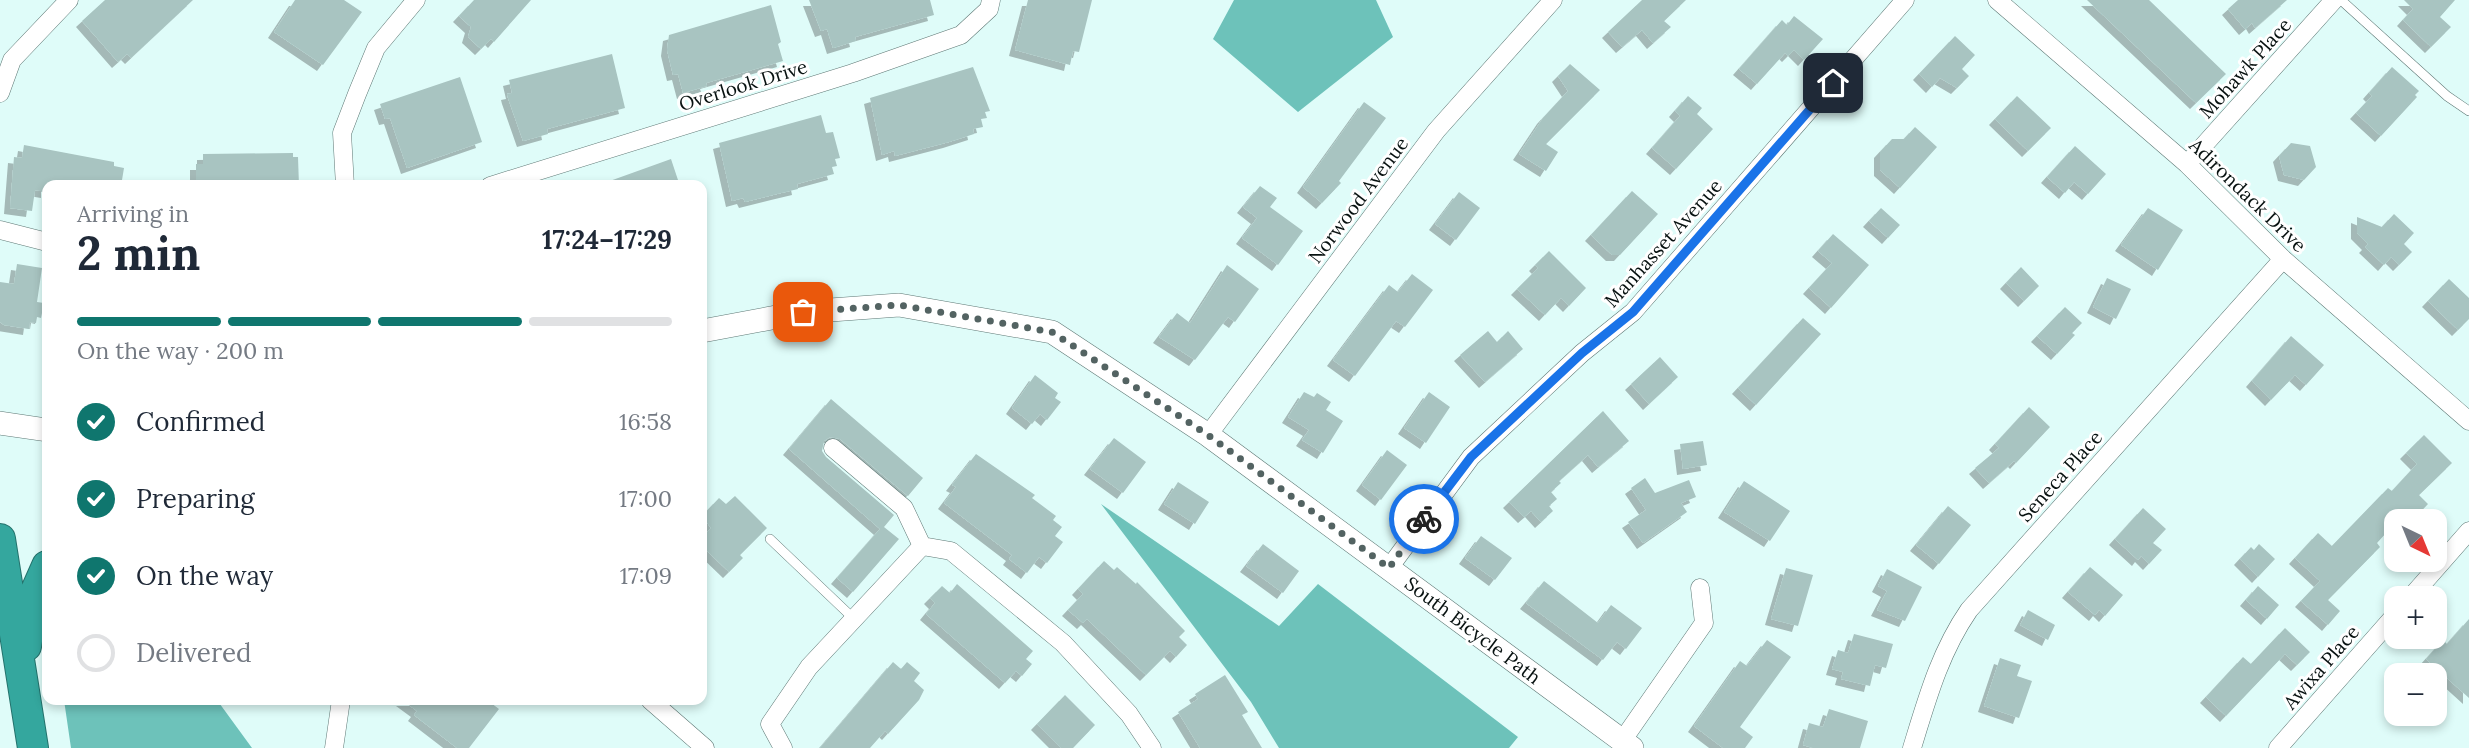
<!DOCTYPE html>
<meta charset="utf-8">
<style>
body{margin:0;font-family:Lora,serif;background:#f2f2f3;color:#1f2937;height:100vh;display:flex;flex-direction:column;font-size:26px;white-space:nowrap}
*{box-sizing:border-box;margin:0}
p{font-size:23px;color:#747a83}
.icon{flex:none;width:38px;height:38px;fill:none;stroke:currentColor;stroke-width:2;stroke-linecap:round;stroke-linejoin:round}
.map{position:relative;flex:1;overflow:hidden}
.sheet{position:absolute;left:42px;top:180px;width:665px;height:525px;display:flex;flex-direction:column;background:#fff;border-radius:14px;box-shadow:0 4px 10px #0003}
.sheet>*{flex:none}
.needle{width:46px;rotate:137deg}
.controls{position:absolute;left:2384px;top:509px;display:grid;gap:14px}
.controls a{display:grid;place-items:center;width:63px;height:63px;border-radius:14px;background:#fff;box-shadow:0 4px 10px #0003;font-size:35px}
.pin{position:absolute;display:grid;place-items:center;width:60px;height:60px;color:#fff;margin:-30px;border-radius:14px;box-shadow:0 4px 10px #0006}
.courier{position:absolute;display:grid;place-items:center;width:70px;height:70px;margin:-35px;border:5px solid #1a73e8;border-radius:50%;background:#fff;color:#222;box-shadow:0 2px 9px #0007}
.head em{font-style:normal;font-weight:700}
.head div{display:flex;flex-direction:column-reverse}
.head{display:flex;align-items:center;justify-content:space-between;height:119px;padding:0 35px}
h1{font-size:46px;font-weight:700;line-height:52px}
.bar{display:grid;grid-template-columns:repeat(4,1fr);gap:10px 7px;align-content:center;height:84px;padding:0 35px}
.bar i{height:9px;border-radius:5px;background:#e0e1e3}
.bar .selected{background:#0f766e}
.bar p{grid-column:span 4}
ol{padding:0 35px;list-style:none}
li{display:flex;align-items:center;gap:21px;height:77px}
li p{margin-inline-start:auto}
li .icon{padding:7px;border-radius:50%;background:#0f766e;color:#fff;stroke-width:4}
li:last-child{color:#747a83}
li i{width:38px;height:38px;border:4px solid #e0e1e3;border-radius:50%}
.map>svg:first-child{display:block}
.forest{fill:#6dc2ba}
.building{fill:#a8c4c1;filter:url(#shadow)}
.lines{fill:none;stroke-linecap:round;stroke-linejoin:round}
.lane-casing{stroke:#5e7875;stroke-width:10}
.street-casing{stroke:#5e7875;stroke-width:19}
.secondary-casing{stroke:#5e7875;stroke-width:24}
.highway-casing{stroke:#24726c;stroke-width:32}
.lane{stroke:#fff;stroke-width:9}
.street{stroke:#fff;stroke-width:18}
.secondary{stroke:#fff;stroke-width:23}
.highway{stroke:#34a79e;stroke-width:30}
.done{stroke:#536362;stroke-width:7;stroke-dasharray:0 12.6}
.route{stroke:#1a73e8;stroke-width:9}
.labels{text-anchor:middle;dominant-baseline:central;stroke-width:6;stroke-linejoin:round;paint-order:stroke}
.street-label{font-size:19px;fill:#071110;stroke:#fff}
</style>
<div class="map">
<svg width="2469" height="748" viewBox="0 0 2469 748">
<defs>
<filter id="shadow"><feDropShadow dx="-6" dy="6" stdDeviation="0" flood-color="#0004"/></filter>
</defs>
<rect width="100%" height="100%" fill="#dffcf9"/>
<!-- forest -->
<path class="forest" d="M 1234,0 L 1376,0 L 1393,37 L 1298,112 L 1213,39 Z
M 1101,504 L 1279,626 L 1318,584 L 1518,737 L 1509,748 L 1279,748 L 1251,702 Z
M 64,700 L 217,700 L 252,748 L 71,748 Z"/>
<!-- building -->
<path class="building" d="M 105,0 L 193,0 L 131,58 L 127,54 L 118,62 L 82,21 Z
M 295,0 L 344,0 L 362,12 L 323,65 L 274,32 Z
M 474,0 L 531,0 L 494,42 L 491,39 L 481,49 L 468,37 L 471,27 L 459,16 Z
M 809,0 L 930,0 L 934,15 L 855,37 L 856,41 L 833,48 L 827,29 L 821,31 Z
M 1028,0 L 1092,0 L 1079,52 L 1073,51 L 1070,65 L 1015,50 Z
M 1642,0 L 1686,0 L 1664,21 L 1671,27 L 1653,43 L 1642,30 L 1622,47 L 1608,32 Z
M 2087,0 L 2149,0 L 2226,74 L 2196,103 Z
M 2238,0 L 2287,0 L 2255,28 L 2252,23 L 2245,29 L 2228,9 Z
M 2404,0 L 2455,0 L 2440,17 L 2451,27 L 2431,47 L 2403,20 L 2413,9 Z
M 771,5 L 781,42 L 778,44 L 783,61 L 706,83 L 707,86 L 683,93 L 678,74 L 673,75 L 667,50 L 669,35 Z
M 1794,16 L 1823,39 L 1804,60 L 1794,50 L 1788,56 L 1785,53 L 1757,84 L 1739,69 L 1782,20 L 1787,25 Z
M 1955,36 L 1975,55 L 1962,69 L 1969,76 L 1957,88 L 1940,78 L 1932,87 L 1919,74 Z
M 612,54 L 625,108 L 547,129 L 548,134 L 523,141 L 508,98 L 507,94 L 512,93 L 509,80 Z
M 1570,64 L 1600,90 L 1546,144 L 1558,152 L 1546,171 L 1519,154 L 1543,118 L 1568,91 L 1558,76 Z
M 973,67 L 990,111 L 985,112 L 987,118 L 981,119 L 983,127 L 973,129 L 974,134 L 949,142 L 895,156 L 894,151 L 882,155 L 870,98 Z
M 2392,67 L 2419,91 L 2415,95 L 2417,97 L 2381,136 L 2356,113 L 2372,96 L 2369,93 Z
M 460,77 L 482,142 L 407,168 L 390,118 L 385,119 L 380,104 Z
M 1688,96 L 1702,108 L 1697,114 L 1713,129 L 1676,169 L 1652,148 L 1680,116 L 1675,111 Z
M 2017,96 L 2051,128 L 2028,151 L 1995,119 Z
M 1364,102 L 1386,118 L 1339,181 L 1341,183 L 1322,203 L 1303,187 Z
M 821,115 L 826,133 L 833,132 L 840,158 L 835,159 L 837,166 L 832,167 L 834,174 L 797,184 L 798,189 L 777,194 L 745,202 L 743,198 L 732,201 L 719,143 Z
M 1915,127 L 1937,147 L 1900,188 L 1880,170 L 1880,152 L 1892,139 L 1904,139 Z
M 2291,143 L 2310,146 L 2316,167 L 2304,180 L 2284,175 L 2279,156 Z
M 24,145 L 114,162 L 114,166 L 124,168 L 121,186 L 47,186 L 47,192 L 35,190 L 32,211 L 10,208 L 14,157 L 22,158 Z
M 2075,146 L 2106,174 L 2088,194 L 2074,182 L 2065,193 L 2047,177 Z
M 293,153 L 293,157 L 298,157 L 299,186 L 196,186 L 196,164 L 203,164 L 203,154 Z
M 671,159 L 680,186 L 608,186 L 607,182 Z
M 1260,186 L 1277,198 L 1270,207 L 1303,231 L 1278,265 L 1242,238 L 1257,218 L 1243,207 Z
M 1632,191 L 1658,214 L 1620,255 L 1612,255 L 1591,235 Z
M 1459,192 L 1480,208 L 1456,240 L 1435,224 Z
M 1881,208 L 1900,225 L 1888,238 L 1869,221 Z
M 2148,208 L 2183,230 L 2158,270 L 2121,245 Z
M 2394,214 L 2414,233 L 2404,244 L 2412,252 L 2399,265 L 2391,257 L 2384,265 L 2365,247 L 2368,244 L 2357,233 L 2357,217 L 2382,227 Z
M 1833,234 L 1869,265 L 1831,308 L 1809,288 L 1832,263 L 1818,251 Z
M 1549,251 L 1586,288 L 1569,306 L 1561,298 L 1545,315 L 1517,289 L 1538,268 L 1535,265 Z
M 17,264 L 42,268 L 37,302 L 44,303 L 41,318 L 37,317 L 36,323 L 30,322 L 29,329 L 4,325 L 0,322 L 0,282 L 14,284 Z
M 1227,265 L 1259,289 L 1235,322 L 1228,317 L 1195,360 L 1159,337 L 1177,313 L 1190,323 Z
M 2021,267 L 2039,286 L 2024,301 L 2006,283 Z
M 1412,274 L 1433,290 L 1405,327 L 1396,321 L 1355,376 L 1333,360 L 1389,285 L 1398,292 Z
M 2107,278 L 2131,289 L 2116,319 L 2093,307 Z
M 2449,279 L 2469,298 L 2469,319 L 2458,330 L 2428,301 Z
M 2065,307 L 2082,323 L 2072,333 L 2075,335 L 2057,354 L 2037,336 Z
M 1803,318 L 1821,334 L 1756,405 L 1738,388 Z
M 1488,331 L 1497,342 L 1508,331 L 1523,349 L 1485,382 L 1460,355 Z
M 2291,336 L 2324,365 L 2306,385 L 2295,375 L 2271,400 L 2252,381 Z
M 1660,357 L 1678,377 L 1649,404 L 1631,384 Z
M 1035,375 L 1058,393 L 1055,398 L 1061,402 L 1047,420 L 1040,414 L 1032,424 L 1012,408 Z
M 1304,392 L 1314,397 L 1317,393 L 1331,402 L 1326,410 L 1343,421 L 1323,453 L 1302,440 L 1309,430 L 1288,417 Z
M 1429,392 L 1450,407 L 1426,443 L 1404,428 Z
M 831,399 L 923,478 L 908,496 L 840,439 L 830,437 L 824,441 L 822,451 L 826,457 L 894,515 L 884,527 L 899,539 L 853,592 L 837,578 L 880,529 L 789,449 Z
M 2029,407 L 2050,427 L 2016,463 L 2014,461 L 1989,483 L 1975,468 L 1999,448 L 1995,444 Z
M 1603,411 L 1629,441 L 1598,467 L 1588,455 L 1559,481 L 1561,483 L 1551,492 L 1557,499 L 1549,506 L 1553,511 L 1541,522 L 1531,511 L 1524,517 L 1509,502 Z
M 2424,435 L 2452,463 L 2419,495 L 2428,504 L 2411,522 L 2396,522 L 2377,543 L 2380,547 L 2328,600 L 2340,611 L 2328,625 L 2301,601 L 2320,581 L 2295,558 L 2318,533 L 2332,546 L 2388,488 L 2392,491 L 2417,464 L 2406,453 Z
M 1114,438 L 1146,462 L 1123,493 L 1090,469 Z
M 1703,441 L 1707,465 L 1683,469 L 1680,444 Z
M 1387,450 L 1407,465 L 1381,500 L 1362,485 Z
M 976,454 L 1035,495 L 1032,498 L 1056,516 L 1053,520 L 1062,527 L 1055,536 L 1063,542 L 1047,563 L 1039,557 L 1027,573 L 1009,559 L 1012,555 L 944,503 L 956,487 L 952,485 Z
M 1645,478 L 1655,493 L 1689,480 L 1696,497 L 1681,503 L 1687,512 L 1643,543 L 1628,522 L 1646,510 L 1631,488 Z
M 1744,481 L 1790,511 L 1770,541 L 1724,512 Z
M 1178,482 L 1209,502 L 1195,524 L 1164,504 Z
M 735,496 L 767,528 L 740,555 L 743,558 L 729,572 L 702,546 L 702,537 L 711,528 L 702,516 L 719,498 L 726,504 Z
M 1948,506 L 1971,525 L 1939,564 L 1916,545 Z
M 2143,508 L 2166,529 L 2153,543 L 2162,550 L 2149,564 L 2141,556 L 2138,560 L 2115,539 Z
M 1481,536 L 1512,558 L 1495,580 L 1465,558 Z
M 1263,544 L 1299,571 L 1283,593 L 1246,566 Z
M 2259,544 L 2275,559 L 2258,577 L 2240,559 L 2251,547 L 2254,550 Z
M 1104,561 L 1114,570 L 1117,567 L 1136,584 L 1137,582 L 1185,631 L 1179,637 L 1187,645 L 1176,657 L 1170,651 L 1146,675 L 1087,619 L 1083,623 L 1068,610 L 1083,594 L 1078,589 Z
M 2090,567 L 2123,595 L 2105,616 L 2099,610 L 2095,615 L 2068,592 Z
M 1786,568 L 1813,575 L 1798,626 L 1771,619 Z
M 1887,569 L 1922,587 L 1905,621 L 1877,610 L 1887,591 L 1878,586 Z
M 1544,581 L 1598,623 L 1611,605 L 1642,628 L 1626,649 L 1617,642 L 1603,660 L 1526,603 Z
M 957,584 L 1033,651 L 1026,659 L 1032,664 L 1022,676 L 1016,671 L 1005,683 L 926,614 L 935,603 L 930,598 L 942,586 L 950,593 Z
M 2258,586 L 2279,605 L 2267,619 L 2246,600 Z
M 2028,610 L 2055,625 L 2048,640 L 2020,625 Z
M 2469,619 L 2469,698 L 2426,659 L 2443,640 L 2447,644 Z
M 2285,628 L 2310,652 L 2297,665 L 2285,654 L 2226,716 L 2206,697 L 2243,657 L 2251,664 Z
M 1854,634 L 1893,644 L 1886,668 L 1875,665 L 1870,686 L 1841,679 L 1843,672 L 1832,669 L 1838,650 L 1848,653 Z
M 1767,640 L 1791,657 L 1740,727 L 1753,737 L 1745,748 L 1723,748 L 1694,726 L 1740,661 L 1747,666 Z
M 2000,658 L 2021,665 L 2017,676 L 2032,681 L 2019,718 L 1984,706 Z
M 893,662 L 901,669 L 907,662 L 920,673 L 914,681 L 924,690 L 919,700 L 888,734 L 885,731 L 870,748 L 820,748 Z
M 1225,675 L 1248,712 L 1242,715 L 1262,748 L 1200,748 L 1178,712 L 1198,699 L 1195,694 Z
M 1065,695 L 1095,725 L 1073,748 L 1061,748 L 1037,724 Z
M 402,700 L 487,700 L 499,709 L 469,748 L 457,748 L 414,715 L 417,711 Z
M 1829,709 L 1868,721 L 1860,748 L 1813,748 L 1803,745 L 1809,723 L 1823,727 Z"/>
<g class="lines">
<!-- lane casing -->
<g class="lane-casing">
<path id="lane" d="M 2341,0 L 2447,96 L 2469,111
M 770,539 L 853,618"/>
</g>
<!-- street casing -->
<g class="street-casing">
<path id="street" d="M 1997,0 L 2187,164 L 2283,259 L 2469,421
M 0,93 L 12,60 L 69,0
M 2187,164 L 2334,0
M 345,186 L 342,133 L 357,94 L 376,48 L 416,0
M 490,186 L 853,73 L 961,35 L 989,9 L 991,0
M 0,230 L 47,242
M 1208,435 L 1436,131 L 1553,0
M 833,448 L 904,508 L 922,546
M 1389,568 L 1471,457 L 1582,353 L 1633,312 L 1905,0
M 2410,598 L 2469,531
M 650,700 L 705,748
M 1622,741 L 1704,623 L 1700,588
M 334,748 L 341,700
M 783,748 L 770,724 L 809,667 L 922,546 L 951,551 L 1063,643 L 1129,714 L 1152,748
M 1912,748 C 1927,699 1940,652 1969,610 L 2283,259
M 2278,748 L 2396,614"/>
</g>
<!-- secondary casing -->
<g class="secondary-casing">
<path id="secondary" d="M 702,331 L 803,312 L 899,305 L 1052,332 L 1208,435 L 1632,748
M 0,423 L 47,430"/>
</g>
<!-- highway casing -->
<g class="highway-casing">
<path id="highway" d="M 0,539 L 33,748
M 26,646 L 35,593 L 47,566"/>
</g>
<!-- lane -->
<use href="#lane" class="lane"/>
<!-- street -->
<use href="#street" class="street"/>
<!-- secondary -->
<use href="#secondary" class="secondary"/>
<!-- highway -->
<use href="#highway" class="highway"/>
</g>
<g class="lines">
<!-- done -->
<path class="done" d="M 803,312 L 899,305 L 1052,332 L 1208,435 L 1389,568 L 1424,519"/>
<!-- route -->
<path class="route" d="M 1424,519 L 1471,457 L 1582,353 L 1633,312 L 1833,83"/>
</g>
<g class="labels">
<!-- street labels -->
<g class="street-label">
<text transform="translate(2245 68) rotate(-48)">Mohawk Place</text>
<text transform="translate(743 85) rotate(-17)">Overlook Drive</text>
<text transform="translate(2248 195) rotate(44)">Adirondack Drive</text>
<text transform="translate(1358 200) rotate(-53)">Norwood Avenue</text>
<text transform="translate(1663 243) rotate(-48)">Manhasset Avenue</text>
<text transform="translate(2060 476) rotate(-48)">Seneca Place</text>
<text transform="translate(1473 630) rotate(37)">South Bicycle Path</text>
<text transform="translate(2321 667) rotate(-49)">Awixa Place</text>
</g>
</g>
</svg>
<div class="controls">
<a><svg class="needle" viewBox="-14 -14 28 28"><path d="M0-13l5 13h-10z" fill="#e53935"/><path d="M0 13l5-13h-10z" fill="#747a83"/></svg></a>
<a>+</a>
<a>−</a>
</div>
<div class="pin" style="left:803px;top:312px;background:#ea580c"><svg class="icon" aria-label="bag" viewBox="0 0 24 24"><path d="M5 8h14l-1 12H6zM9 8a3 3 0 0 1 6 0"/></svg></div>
<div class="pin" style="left:1833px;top:83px;background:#1f2937"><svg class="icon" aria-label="home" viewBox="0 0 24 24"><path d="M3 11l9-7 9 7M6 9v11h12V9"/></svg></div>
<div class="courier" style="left:1424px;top:519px"><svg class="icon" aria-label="bike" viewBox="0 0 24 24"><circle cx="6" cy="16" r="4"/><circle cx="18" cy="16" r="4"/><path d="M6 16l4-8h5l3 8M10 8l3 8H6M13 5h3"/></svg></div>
<section class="sheet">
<div class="head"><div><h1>2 min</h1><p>Arriving in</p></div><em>17:24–17:29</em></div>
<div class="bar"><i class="selected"></i><i class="selected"></i><i class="selected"></i><i></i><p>On the way · 200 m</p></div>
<ol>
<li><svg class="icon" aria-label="check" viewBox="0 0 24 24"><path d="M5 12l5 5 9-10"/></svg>Confirmed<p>16:58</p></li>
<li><svg class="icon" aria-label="check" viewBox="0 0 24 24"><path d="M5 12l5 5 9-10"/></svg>Preparing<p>17:00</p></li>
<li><svg class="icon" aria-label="check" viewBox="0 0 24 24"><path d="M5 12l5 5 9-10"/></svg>On the way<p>17:09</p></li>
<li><i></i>Delivered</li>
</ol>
</section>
</div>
